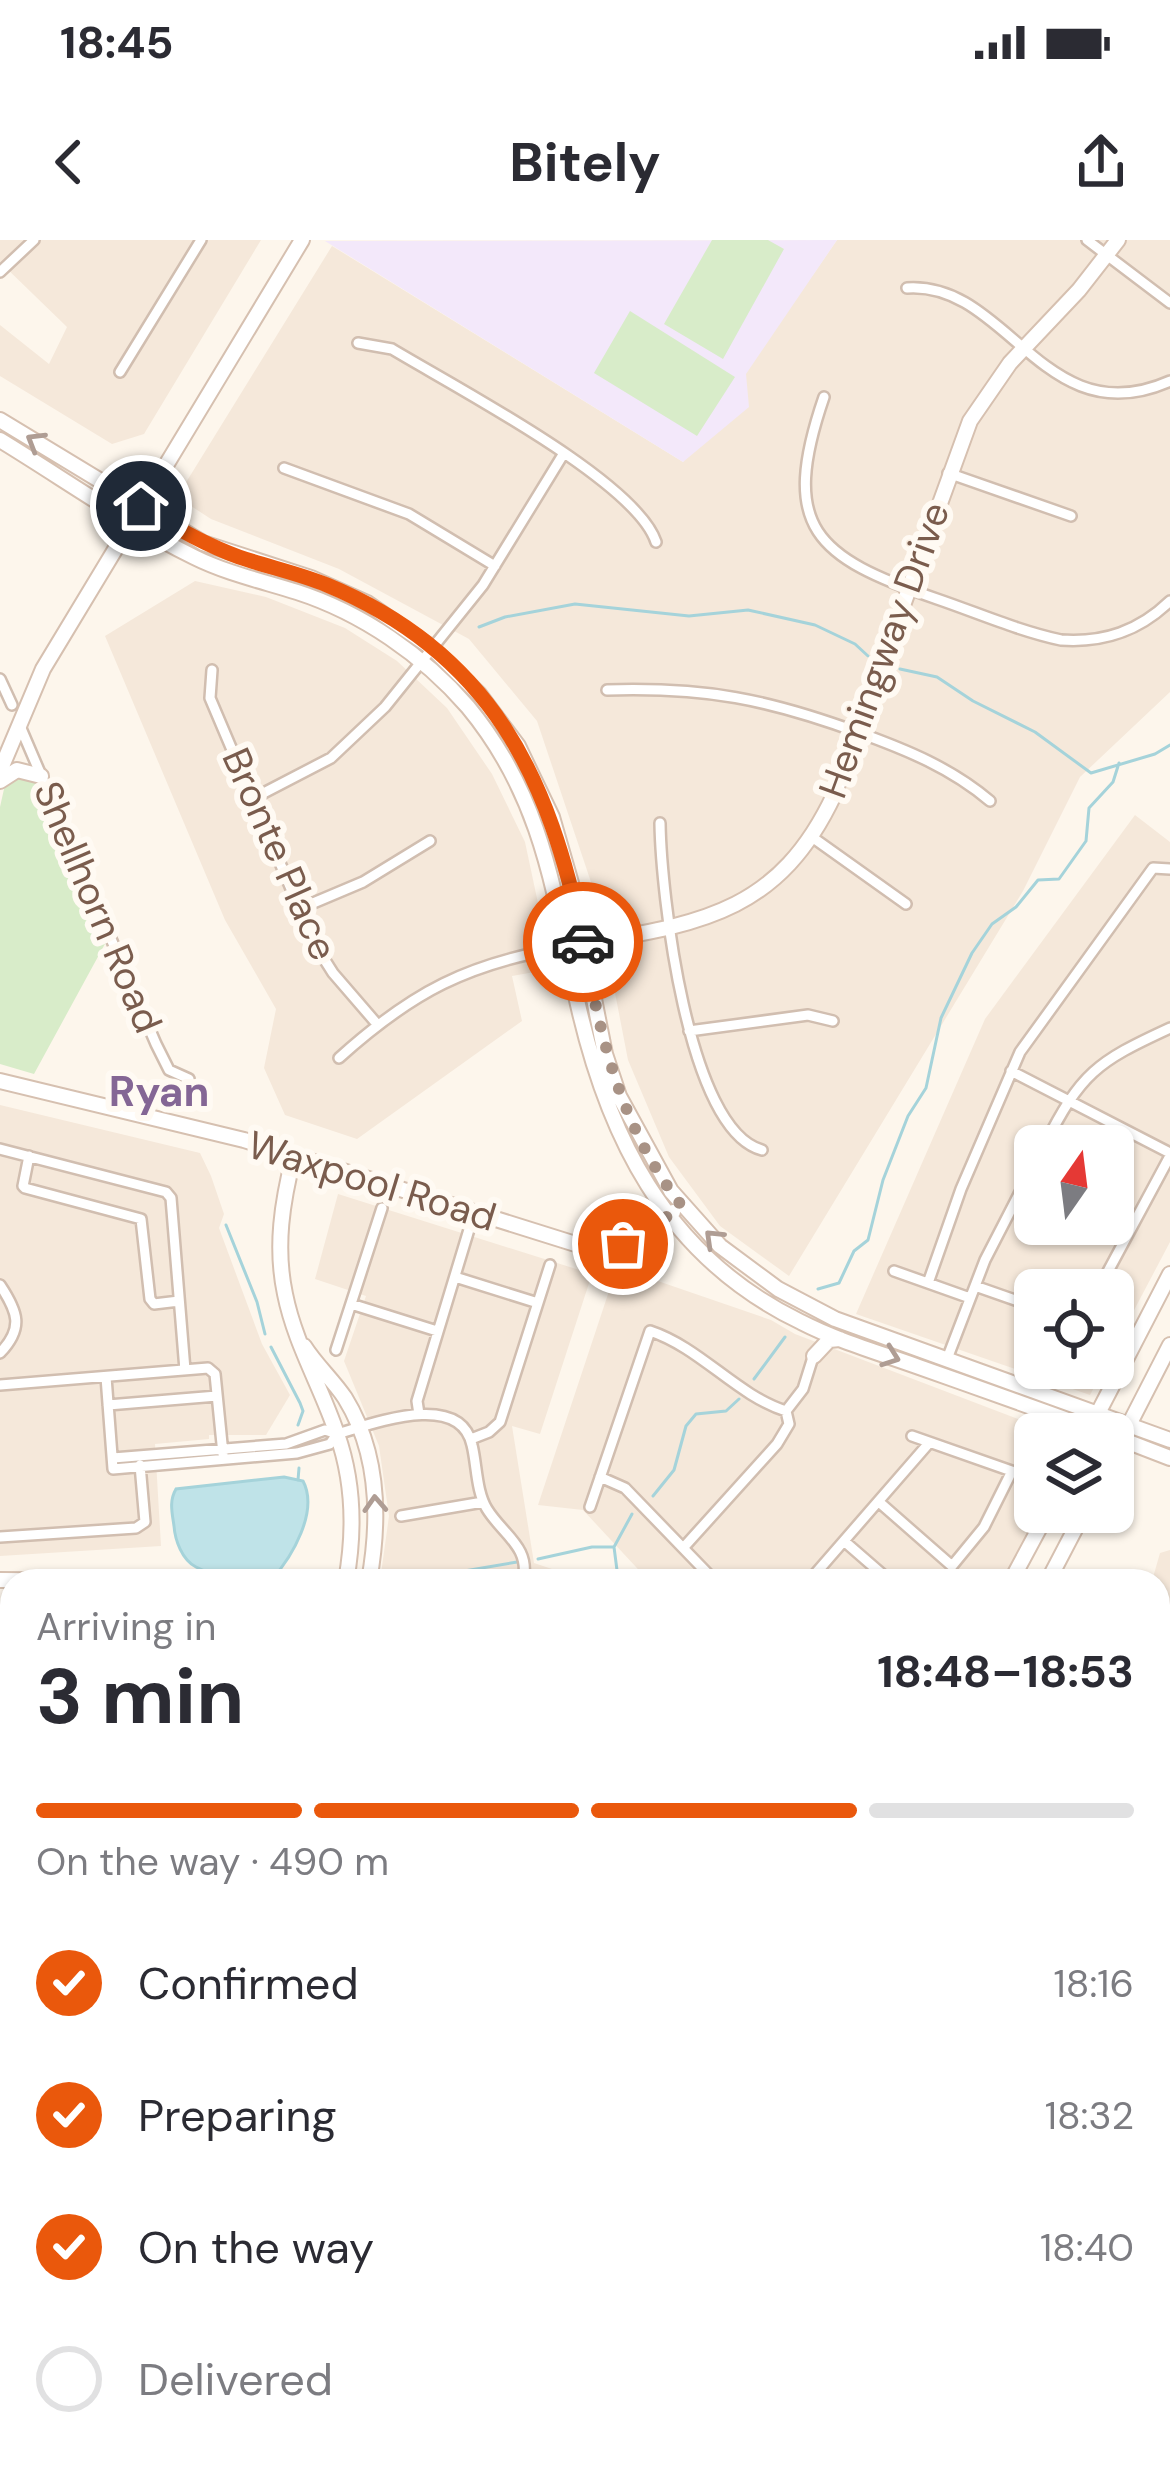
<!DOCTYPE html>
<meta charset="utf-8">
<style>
body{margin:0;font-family:"DM Sans",sans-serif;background:#f7f7f7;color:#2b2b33;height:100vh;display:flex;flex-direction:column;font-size:45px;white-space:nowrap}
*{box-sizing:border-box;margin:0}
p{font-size:39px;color:#7c7c81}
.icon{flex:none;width:66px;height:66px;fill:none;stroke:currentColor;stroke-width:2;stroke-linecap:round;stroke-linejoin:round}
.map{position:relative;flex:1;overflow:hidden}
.drawer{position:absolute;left:0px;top:1329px;width:1170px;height:903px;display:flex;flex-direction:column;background:#fff;border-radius:36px 36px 0 0;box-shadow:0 3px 9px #0004}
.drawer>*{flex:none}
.needle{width:78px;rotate:14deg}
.fabs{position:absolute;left:1014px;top:885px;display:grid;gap:24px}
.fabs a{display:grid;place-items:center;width:120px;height:120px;border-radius:18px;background:#fff;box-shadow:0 3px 9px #0004;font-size:60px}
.pin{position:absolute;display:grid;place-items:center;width:102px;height:102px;color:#fff;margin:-51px;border:6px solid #fff;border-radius:50%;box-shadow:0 3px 12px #0007}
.courier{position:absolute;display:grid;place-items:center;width:120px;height:120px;margin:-60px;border:9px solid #ea580c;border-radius:50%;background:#fff;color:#222;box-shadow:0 3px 15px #0007}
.head em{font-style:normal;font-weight:700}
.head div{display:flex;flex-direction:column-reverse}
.head{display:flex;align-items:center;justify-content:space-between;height:204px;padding:0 36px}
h1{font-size:78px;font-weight:700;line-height:90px}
.bar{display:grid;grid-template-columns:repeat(4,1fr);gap:18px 12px;align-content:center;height:144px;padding:0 36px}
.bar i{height:15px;border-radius:9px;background:#e1e1e2}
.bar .current{background:#ea580c}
.bar p{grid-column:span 4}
ol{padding:0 36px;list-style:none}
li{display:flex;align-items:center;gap:36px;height:132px}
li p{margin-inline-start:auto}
li .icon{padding:12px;border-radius:50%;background:#ea580c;color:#fff;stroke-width:4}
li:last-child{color:#7c7c81}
li i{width:66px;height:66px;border:6px solid #e1e1e2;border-radius:50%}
.status{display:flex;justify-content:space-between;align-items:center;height:84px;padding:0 60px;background:#fff;direction:ltr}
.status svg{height:33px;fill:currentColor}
header{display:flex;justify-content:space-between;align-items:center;height:156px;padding:0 36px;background:#fff;font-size:54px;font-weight:700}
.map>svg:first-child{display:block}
.residential{fill:#f5e8da;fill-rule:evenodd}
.commercial{fill:#fde8e0}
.education{fill:#f3e8fa}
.green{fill:#d8ecc9}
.water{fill:#bfe3e8;stroke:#a5d3da;stroke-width:3}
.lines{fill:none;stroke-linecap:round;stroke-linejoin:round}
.stream{stroke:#a5d3da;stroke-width:3}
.street-casing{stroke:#d1beb0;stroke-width:14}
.secondary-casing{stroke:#d6c0b0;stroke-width:18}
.street{stroke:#fff;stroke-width:9}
.secondary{stroke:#fff;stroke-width:14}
.oneway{stroke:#af9d94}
.done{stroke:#a89285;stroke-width:12;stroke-dasharray:0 21.6}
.route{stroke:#ea580c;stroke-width:15}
.labels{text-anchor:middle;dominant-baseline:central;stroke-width:12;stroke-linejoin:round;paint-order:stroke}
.street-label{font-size:39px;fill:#7a5c4d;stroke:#fffaf3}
.neighbourhood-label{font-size:42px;font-weight:bold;fill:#846695;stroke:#fffaf3}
</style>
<div class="status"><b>18:45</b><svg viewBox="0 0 49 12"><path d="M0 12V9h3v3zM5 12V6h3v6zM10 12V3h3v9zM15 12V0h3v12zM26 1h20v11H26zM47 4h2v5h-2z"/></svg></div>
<header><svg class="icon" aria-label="back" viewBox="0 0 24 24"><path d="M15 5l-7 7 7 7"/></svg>Bitely<svg class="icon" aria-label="share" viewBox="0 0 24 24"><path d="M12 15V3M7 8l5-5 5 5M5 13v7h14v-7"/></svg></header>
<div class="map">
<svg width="1170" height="2230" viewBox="0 0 1170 2230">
<rect width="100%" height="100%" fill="#fdf6ec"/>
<!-- residential -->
<path class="residential" d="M 0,0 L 261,0 L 144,194 L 112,204 L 0,136 L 0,85 L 49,124 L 67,87 L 0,22 Z
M 837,0 L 1170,0 L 1170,452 L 1080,537 L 1023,651 L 789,1036 L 720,986 L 669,917 L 628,820 L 597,660 L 537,481 L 469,399 L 339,329 L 211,279 L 177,257 L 332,6 L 683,222 Z
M 195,341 L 266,357 L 345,388 L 397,421 L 447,468 L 492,534 L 525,602 L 552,729 L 512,736 L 522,781 L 357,899 L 285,875 L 264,828 L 276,769 L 225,680 L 105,396 Z
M 1135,575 L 1170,602 L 1170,1002 L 1113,1110 L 1113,1050 L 1035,1050 L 1035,1128 L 1104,1128 L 1090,1155 L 856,1074 L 985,779 ZM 1035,906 L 1113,906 L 1113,984 L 1035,984 Z
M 0,865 L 200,913 L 211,936 L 224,974 L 219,988 L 262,1104 L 290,1155 L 266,1195 L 209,1195 L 209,1199 L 155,1204 L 161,1306 L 0,1316 Z
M 338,954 L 592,1034 L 540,1194 L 512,1186 L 534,1323 L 588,1341 L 380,1341 L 389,1276 L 379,1206 L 344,1121 L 366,1056 L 315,1039 Z
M 617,1027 L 771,1080 L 795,1094 L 1057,1194 L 1035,1194 L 1035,1272 L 1042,1272 L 1008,1335 L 1002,1341 L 649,1341 L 583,1270 L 538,1265 Z
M 1170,1310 L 1170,1455 L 1158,1442 L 1158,1341 L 1152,1341 L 1160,1313 Z
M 1170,1489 L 1170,1692 L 1158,1684 L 1158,1492 Z
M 1158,1765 L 1170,1787 L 1170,2230 L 856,2230 L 844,2220 L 1158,2220 Z"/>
<!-- commercial -->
<path class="commercial" d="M 12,1391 L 12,1588 L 0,1589 L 0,1392 Z
M 218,2220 L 704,2220 L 708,2230 L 224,2230 Z"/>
<!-- education -->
<path class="education" d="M 837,0 L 746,134 L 749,167 L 683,222 L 325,1 Z"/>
<!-- green -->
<path class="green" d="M 712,0 L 768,0 L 784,9 L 723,119 L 664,84 Z
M 630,71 L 735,137 L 697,196 L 594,133 Z
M 25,536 L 37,541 L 42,549 L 106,702 L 34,834 L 0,824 L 0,567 L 4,549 L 13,537 Z
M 12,2091 L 12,2210 L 0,2217 L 0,2095 Z"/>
<!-- water -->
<path class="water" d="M 284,1237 L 303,1241 C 319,1271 292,1317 272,1339 C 252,1342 214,1337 196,1327 C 182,1320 175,1300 174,1286 C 172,1272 169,1261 176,1249 Z"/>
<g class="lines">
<!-- stream -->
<path class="stream" d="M 479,387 L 505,377 L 575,364 L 689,376 L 748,370 L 815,385 L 855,404 L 868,416
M 900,429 L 937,437 L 973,461 L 1035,492 L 1091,533 L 1155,514 L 1170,505
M 226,985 L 257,1062 L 265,1094
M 818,1049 L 839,1043 L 854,1011 L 868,1000 L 883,940 L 908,876 L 926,848 L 941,778 L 972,713 L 992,684 L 1016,667 L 1038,640 L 1059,639 L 1086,601 L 1089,568 L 1113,542 L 1119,523
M 271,1107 L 300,1163 L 303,1171 L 298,1185
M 754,1139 L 785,1097
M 298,1240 L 299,1228
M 653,1256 L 674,1230 L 686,1186 L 696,1174 L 726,1171 L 739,1159
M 538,1319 L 592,1307 L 614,1307
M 303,1338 L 317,1341
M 618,1338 L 614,1307 L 632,1274
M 405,1341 L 517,1322"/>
<!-- street casing -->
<g class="street-casing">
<path id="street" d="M 1087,0 L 1170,63
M 0,32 L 34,0
M 907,48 C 1008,41 1044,197 1170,141
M 358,103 L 392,109 C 453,146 636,241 656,302
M 120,132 L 201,0
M 824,157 C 779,288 815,317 937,359 C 978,373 1019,391 1061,400 C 1104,403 1139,391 1170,361
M 284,228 L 409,274 L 495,326
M 948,233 L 1071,276
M 212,430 L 210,458 L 314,703 L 333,733 L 377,784
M 0,439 L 12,465
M 607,450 C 706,447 767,459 860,493 C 907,510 951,528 990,561
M 20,486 L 156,804 L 169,830 L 189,839
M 252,559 L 331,518 L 385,467 L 483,345 L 564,213
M 660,583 C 661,651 687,890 762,910
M 812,597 L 906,664
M 299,669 L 363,642 L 430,601
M 689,791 L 808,775 L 833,781
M 339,818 C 412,752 468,723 566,707
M 1011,831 L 1170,913
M 1044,906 C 1081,833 1096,822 1170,788
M 0,909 L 166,952 L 171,958 L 185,1130
M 29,916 L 23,946 L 25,948 L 141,979 L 150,1059 L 154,1064 L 179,1061
M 894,1031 L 970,1058
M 455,1037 L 538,1063
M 928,1043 L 961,949 L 1020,812 L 1153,628 L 1170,629
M 0,1045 C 18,1072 24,1088 0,1113
M 975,1046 L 1035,1067
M 1098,1050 L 1170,916
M 351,1064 L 437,1091
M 336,1110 L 382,968
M 947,1119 L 985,1020 L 1035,923
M 106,1137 L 113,1229 L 297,1213 L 330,1204 L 337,1194
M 0,1145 L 208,1128 L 215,1134 L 223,1214
M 108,1165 L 217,1156
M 419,1174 L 417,1161 L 474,973
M 912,1196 L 1023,1235
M 471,1199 L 489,1192 L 500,1182 L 550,1025
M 113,1218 L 286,1204 L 325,1190 L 337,1194 C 372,1184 460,1150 472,1205 C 477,1225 476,1251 487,1269 C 503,1295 531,1307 523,1341
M 600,1237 L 625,1248 L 713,1339
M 879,1262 L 952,1326 L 984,1287 L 1012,1231
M 590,1267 L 650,1091 C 701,1108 736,1155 786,1171
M 401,1276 L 483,1262
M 0,1297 L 136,1288 L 145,1282 L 140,1225
M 844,1301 L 890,1341
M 684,1307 L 777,1204 L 789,1184 L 786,1171 L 803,1149 L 814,1114
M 809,1341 L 929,1203
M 1158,1993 L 1170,1993
M 1158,2196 L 1170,2196
M 347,2220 L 352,2230
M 556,2230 L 581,2220"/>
</g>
<!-- secondary casing -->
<g class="secondary-casing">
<path id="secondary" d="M 0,180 L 203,303 L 311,338 L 367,363 L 432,408 L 479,454 L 518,506 L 552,577 L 571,643 L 605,814 L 619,856 L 671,951 L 720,1006 L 778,1049 L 835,1079 L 1170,1200
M 0,200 C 64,239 127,284 194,317 C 226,333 262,341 297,352 C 362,373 423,415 468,467 C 540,554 553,645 575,751 C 605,893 664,1016 801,1082 C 838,1101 880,1113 919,1127 C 982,1149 1045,1172 1107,1194
M 0,531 L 43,429 L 302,0
M 0,541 L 17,530 L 41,536
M 577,705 C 696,684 777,676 834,555 L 970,181 L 1010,123 L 1079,50 L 1118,0
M 0,841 L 244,900 L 585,1007 C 621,1009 646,995 673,972
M 294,915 C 282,962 275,1007 285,1054 C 295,1104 321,1146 337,1194 C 354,1242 355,1291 346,1341
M 304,1106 C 316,1125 333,1140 345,1158 C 379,1213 380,1280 369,1341
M 814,1116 L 829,1100 L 840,1099
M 1095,1179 L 1170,1034
M 1113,1196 L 1170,1218
M 1113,1216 L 1170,1105
M 0,1340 L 119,1341
M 1011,1341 L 1048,1272
M 1048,1341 L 1084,1272
M 0,1374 L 12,1373
M 714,2220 L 718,2230
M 741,2220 L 745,2230"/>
</g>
<!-- street -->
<use href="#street" class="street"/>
<!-- secondary -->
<use href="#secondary" class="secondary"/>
</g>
<!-- one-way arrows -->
<defs><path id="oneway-chevron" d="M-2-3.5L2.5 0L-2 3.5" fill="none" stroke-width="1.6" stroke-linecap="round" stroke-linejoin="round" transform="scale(3)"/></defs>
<g class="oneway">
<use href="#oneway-chevron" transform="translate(35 201) rotate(-149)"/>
<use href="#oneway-chevron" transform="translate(713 998) rotate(-136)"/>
<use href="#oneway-chevron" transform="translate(891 1117) rotate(20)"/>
<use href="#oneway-chevron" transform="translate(375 1264) rotate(-93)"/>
</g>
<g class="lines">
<!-- done -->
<path class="done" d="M 583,702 C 601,798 620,886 681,965 L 654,987 L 623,1004"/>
<!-- route -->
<path class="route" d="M 141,266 C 172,286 203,304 239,317 C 268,327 298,333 327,345 C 491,413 550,537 583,702"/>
</g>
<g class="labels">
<!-- street labels -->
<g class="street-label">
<text transform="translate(884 410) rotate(-70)">Hemingway Drive</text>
<text transform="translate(280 614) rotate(66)">Bronte Place</text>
<text transform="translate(98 667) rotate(67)">Shellhorn Road</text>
<text transform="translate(372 941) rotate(17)">Waxpool Road</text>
</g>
<!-- neighbourhood labels -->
<g class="neighbourhood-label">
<text x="159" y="851">Ryan</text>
</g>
</g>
</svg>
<div class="fabs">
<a><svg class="needle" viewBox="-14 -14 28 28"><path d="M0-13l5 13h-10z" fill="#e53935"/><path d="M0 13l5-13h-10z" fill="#7c7c81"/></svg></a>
<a><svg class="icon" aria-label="locate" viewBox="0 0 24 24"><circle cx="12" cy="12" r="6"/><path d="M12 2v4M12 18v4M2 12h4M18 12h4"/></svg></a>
<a><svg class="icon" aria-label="layers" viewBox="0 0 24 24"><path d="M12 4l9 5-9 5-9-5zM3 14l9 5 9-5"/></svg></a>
</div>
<div class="pin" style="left:623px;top:1004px;background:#ea580c"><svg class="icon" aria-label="bag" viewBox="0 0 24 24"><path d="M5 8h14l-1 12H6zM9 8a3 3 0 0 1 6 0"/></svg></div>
<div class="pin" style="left:141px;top:266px;background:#1f2937"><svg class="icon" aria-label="home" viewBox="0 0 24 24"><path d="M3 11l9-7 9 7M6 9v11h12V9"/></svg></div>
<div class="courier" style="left:583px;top:702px"><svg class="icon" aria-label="car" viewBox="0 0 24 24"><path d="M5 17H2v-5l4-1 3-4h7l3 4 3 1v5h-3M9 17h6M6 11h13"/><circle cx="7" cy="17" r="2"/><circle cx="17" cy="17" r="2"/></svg></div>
<section class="drawer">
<div class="head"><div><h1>3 min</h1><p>Arriving in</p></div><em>18:48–18:53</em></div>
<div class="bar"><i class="current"></i><i class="current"></i><i class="current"></i><i></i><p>On the way · 490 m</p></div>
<ol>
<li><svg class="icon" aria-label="check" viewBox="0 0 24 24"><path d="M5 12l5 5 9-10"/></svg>Confirmed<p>18:16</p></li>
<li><svg class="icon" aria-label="check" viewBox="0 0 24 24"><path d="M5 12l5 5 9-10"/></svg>Preparing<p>18:32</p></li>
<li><svg class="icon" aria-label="check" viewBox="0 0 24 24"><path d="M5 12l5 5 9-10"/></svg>On the way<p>18:40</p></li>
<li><i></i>Delivered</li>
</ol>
</section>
</div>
